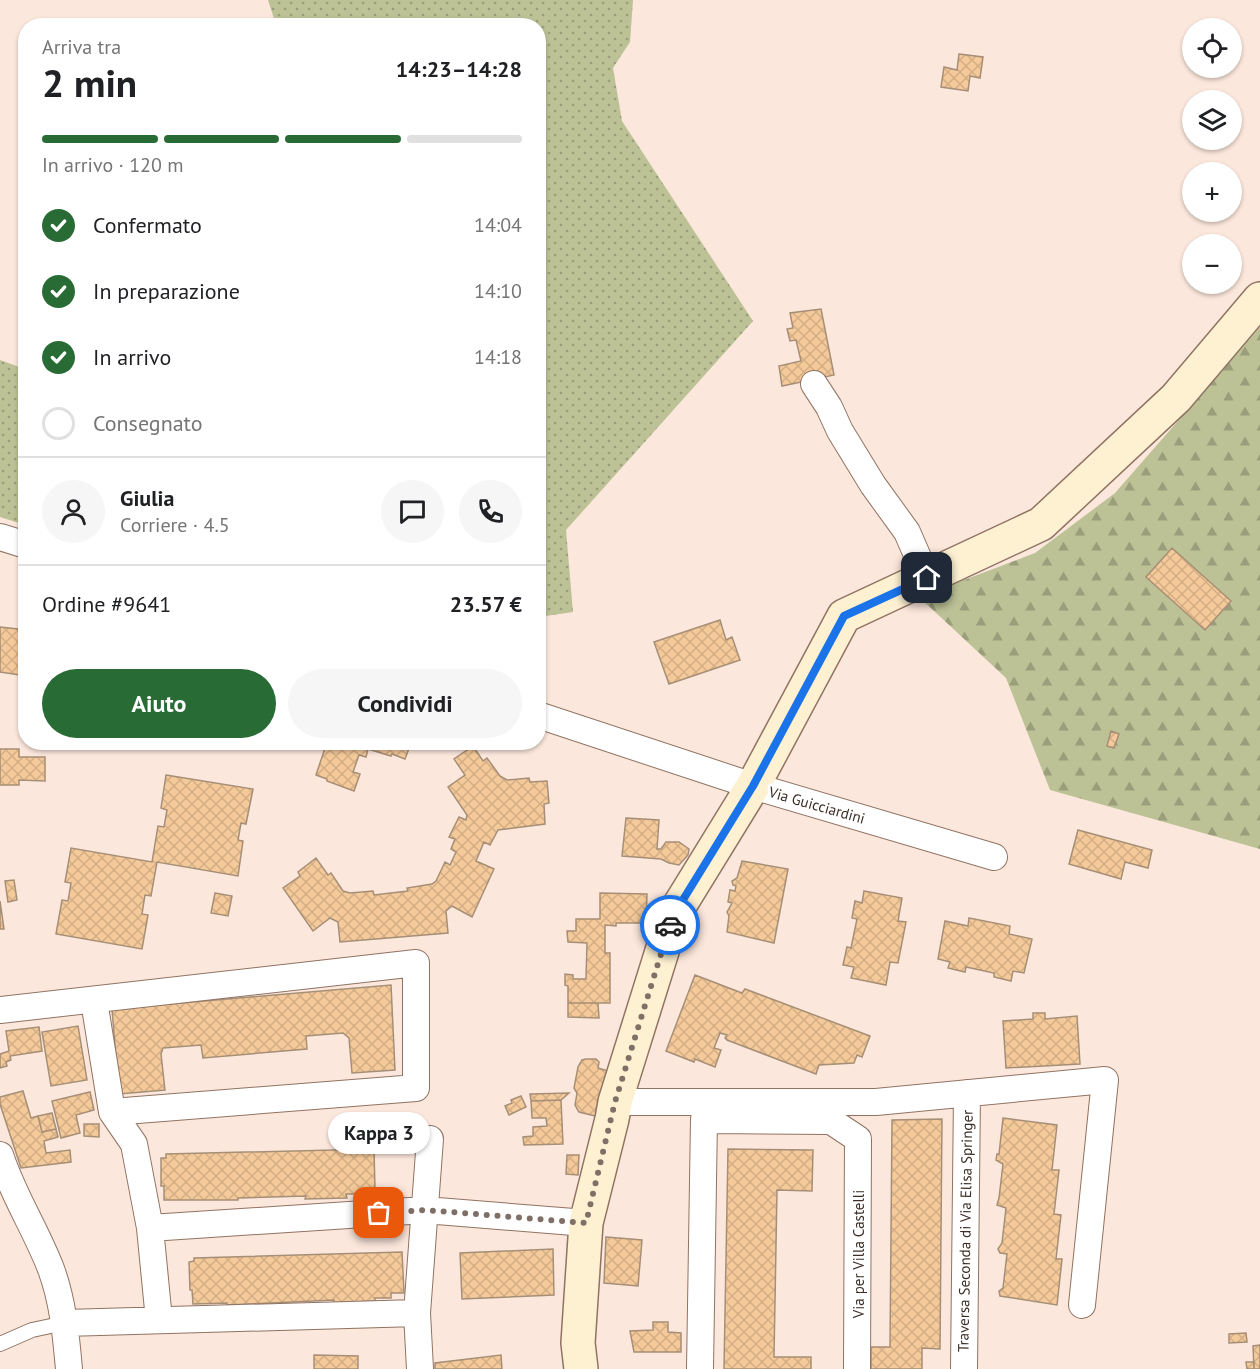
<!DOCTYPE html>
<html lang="it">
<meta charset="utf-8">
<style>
body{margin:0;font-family:"PT Sans",sans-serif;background:#f6f6f6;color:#202124;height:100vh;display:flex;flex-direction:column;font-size:22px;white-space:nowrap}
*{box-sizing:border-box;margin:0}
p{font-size:20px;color:#757577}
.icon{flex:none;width:33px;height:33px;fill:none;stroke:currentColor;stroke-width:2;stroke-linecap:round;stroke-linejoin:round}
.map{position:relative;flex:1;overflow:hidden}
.panel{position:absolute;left:18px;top:18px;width:528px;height:732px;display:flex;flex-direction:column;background:#fff;border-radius:24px;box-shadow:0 2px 4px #0004}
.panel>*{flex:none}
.fabs{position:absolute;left:1182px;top:18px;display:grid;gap:12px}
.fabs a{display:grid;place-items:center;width:60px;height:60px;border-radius:50%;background:#fff;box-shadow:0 2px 4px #0004;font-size:30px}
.pin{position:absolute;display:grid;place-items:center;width:51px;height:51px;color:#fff;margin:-26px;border-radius:12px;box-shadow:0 3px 9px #0006}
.courier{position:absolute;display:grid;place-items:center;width:60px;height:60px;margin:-30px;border:4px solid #1a73e8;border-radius:50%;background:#fff;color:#222;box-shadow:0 2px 8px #0007}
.bubble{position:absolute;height:42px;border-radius:21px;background:#fff;box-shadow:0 2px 4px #0004;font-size:20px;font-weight:800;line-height:42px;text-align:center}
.head em{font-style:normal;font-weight:800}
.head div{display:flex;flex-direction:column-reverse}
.head{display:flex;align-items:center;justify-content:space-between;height:102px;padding:0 24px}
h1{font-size:39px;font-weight:800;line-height:45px}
.bar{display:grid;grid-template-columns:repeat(4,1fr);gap:9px 6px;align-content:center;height:72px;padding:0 24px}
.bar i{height:8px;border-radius:4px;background:#e0e0e0}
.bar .current{background:#296b35}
.bar p{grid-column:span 4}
.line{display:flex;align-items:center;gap:15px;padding:0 24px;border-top:2px solid #e0e0e0}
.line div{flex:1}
.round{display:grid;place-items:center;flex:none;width:63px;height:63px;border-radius:32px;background:#f6f6f6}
ol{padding:0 24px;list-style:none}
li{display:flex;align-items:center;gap:18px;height:66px}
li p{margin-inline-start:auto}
li .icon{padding:6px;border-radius:50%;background:#296b35;color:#fff;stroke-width:4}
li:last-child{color:#757577}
li i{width:33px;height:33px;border:3px solid #e0e0e0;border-radius:50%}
.action{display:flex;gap:12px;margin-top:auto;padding:12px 24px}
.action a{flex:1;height:69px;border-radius:36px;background:#296b35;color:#fff;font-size:24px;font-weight:800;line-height:69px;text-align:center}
.action a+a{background:#f6f6f6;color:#202124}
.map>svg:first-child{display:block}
.grass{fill:url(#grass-dots)}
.forest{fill:url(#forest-firs)}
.building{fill:url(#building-cross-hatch);stroke:#a68f76;stroke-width:1.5}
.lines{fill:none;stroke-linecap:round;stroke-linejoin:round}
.lane-casing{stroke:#907363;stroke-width:16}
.street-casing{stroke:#907363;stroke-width:28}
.secondary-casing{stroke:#907363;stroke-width:36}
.lane{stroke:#fff;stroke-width:14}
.street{stroke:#fff;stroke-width:26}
.secondary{stroke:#fdf1d2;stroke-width:33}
.done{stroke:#7f6f66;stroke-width:6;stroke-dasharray:0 10.8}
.route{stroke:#1a73e8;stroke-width:8}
.labels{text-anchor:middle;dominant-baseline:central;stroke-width:6;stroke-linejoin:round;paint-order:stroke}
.street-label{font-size:15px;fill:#3b2e27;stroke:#fff}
</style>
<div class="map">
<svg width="1260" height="1369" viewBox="0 0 1260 1369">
<defs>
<pattern id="grass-dots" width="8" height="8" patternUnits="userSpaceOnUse" patternTransform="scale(1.5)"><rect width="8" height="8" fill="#bcc296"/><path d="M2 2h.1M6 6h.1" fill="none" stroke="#9a9e7a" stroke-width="1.8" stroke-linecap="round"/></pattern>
<pattern id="forest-firs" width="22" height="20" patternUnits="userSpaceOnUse" patternTransform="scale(1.5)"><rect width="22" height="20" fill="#bcc296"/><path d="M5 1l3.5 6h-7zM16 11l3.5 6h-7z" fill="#9a9e7a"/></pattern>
<pattern id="building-cross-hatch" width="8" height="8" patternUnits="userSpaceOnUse" patternTransform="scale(1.5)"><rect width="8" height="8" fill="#f5ca9a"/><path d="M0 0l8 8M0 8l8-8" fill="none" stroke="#d3ae85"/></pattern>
</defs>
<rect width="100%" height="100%" fill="#fce7dc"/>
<!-- grass -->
<path class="grass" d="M 268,0 L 633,0 L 630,42 L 613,68 L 622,121 L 753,321 L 566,530 L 573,612 L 539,617 L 538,26 L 276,25 Z
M 0,360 L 25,369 L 25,525 L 0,517 Z"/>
<!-- forest -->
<path class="forest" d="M 1260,327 L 1260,849 L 1050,790 L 1006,678 L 919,597 L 1035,553 L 1115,493 Z"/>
<!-- building -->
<path class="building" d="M 959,54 L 983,57 L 980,78 L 970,76 L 968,91 L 941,87 L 944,67 L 957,70 Z
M 821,309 L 834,375 L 782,386 L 779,366 L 801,361 L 796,340 L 790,341 L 787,329 L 793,328 L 790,313 Z
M 1172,548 L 1231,601 L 1205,630 L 1146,577 Z
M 720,620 L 726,640 L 732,637 L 740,660 L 669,684 L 654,642 Z
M 0,627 L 26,630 L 26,676 L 0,672 Z
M 1111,731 L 1119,734 L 1114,748 L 1107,746 Z
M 327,742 L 410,742 L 411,743 L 405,759 L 392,754 L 391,756 L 368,749 L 366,757 L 359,755 L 353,772 L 360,774 L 354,791 L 327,781 L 327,779 L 316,775 Z
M 473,746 L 483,761 L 487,758 L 500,776 L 507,780 L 529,778 L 530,782 L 547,781 L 549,803 L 544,804 L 545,824 L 498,830 L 490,845 L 484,842 L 476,861 L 494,869 L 472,917 L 452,906 L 446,911 L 448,933 L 340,942 L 338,922 L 330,918 L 313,931 L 283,888 L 300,876 L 298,872 L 316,858 L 328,875 L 331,873 L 343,891 L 350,893 L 373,891 L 374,895 L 408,891 L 407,888 L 432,884 L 436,881 L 445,862 L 450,865 L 456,852 L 451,849 L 455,839 L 449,837 L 459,817 L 466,820 L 467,815 L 448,787 L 465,775 L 454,759 Z
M 0,749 L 19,749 L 19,757 L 45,757 L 45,781 L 19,780 L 19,785 L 0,785 Z
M 166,775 L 253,789 L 246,824 L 241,823 L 238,840 L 243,841 L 238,876 L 157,862 L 151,896 L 145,895 L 142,914 L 148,915 L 142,949 L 56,934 L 62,900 L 68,901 L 71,883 L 65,882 L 71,848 L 152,862 L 158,826 L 164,827 L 167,810 L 161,808 Z
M 626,818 L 659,820 L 657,849 L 661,849 L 666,842 L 679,842 L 689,849 L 688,855 L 679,865 L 669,863 L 661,859 L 622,856 Z
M 1078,830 L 1152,850 L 1148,868 L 1125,862 L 1121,879 L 1069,864 Z
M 742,861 L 788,869 L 774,943 L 727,932 L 729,916 L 727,912 L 732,903 L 728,902 L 730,890 L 735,891 L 736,886 L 733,885 L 732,881 L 737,878 Z
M 14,880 L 17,900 L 8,902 L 5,881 Z
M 864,891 L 902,898 L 898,921 L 906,922 L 898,963 L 890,962 L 886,985 L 851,978 L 854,967 L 843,965 L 847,947 L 851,948 L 857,919 L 852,918 L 855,901 L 862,903 Z
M 215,893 L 232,896 L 228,916 L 211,913 Z
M 600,893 L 647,894 L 646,923 L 616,923 L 616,926 L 605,925 L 605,953 L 610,953 L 610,1003 L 568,1003 L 568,986 L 565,985 L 565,974 L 573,975 L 573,979 L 586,979 L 587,943 L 568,942 L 567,931 L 576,931 L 576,919 L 600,919 Z
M 0,901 L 4,929 L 0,929 Z
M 969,918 L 1010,926 L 1009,934 L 1032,939 L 1024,973 L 1013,971 L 1011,981 L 994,977 L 994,973 L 966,967 L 965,972 L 948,968 L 950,962 L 938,959 L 945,921 L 968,926 Z
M 695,975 L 742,993 L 745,989 L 870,1036 L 862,1057 L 857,1055 L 854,1063 L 819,1065 L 816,1074 L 727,1040 L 725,1038 L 727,1035 L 720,1033 L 714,1048 L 721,1050 L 715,1067 L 695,1059 L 694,1062 L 666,1051 Z
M 391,985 L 395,1070 L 352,1073 L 349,1038 L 343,1033 L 306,1036 L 307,1049 L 203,1058 L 201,1045 L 163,1048 L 161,1054 L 165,1090 L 119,1094 L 112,1009 Z
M 568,1003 L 598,1003 L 599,1018 L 568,1017 Z
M 1033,1013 L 1045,1013 L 1045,1019 L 1077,1016 L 1080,1064 L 1006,1068 L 1003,1021 L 1033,1019 Z
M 78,1026 L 87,1080 L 51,1086 L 42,1032 Z
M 39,1027 L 42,1051 L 10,1056 L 11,1060 L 6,1062 L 7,1066 L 0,1068 L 0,1054 L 9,1051 L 6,1031 Z
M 586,1059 L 596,1059 L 599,1062 L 598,1068 L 608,1071 L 598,1114 L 595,1116 L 579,1112 L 575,1105 L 577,1093 L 574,1088 L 578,1067 L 582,1060 Z
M 23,1091 L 31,1118 L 38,1116 L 42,1132 L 56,1129 L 58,1137 L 44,1141 L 46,1153 L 70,1150 L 71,1162 L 21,1168 L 0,1104 L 0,1097 Z
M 90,1092 L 94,1110 L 76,1115 L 80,1133 L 61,1138 L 52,1101 Z
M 569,1093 L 561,1100 L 531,1101 L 530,1094 Z
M 521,1096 L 526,1107 L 509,1115 L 505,1106 L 512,1103 L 511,1100 Z
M 561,1100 L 563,1144 L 524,1145 L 523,1137 L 533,1136 L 533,1127 L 547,1126 L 546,1118 L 532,1118 L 531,1101 Z
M 52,1113 L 56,1129 L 42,1132 L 38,1116 Z
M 1003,1118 L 1057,1125 L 1052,1170 L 1059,1170 L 1054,1214 L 1061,1215 L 1056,1259 L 1062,1259 L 1057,1305 L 1000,1296 L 999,1291 L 1003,1288 L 1007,1254 L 1000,1253 L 998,1249 L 1002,1243 L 1006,1208 L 997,1205 L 999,1198 L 1003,1164 L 996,1160 L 997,1154 L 999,1154 Z
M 942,1119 L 940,1349 L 922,1348 L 922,1369 L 871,1369 L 871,1347 L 890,1347 L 892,1120 Z
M 84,1124 L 99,1124 L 99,1137 L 84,1136 Z
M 374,1149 L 375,1189 L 362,1189 L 362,1194 L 346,1194 L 347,1198 L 305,1199 L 306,1196 L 238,1198 L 238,1200 L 164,1200 L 164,1186 L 161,1186 L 161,1158 L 166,1158 L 166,1154 Z
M 728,1149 L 813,1150 L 812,1191 L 777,1190 L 774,1357 L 811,1357 L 811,1369 L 724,1369 Z
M 567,1155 L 579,1155 L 578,1175 L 566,1174 Z
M 606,1237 L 642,1240 L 638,1286 L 604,1283 Z
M 553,1249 L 554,1295 L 462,1299 L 460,1253 Z
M 402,1252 L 404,1293 L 391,1293 L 391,1298 L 375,1298 L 375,1301 L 334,1303 L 334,1300 L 227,1305 L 227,1303 L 193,1304 L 192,1290 L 190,1290 L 189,1262 L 194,1261 L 194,1258 Z
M 653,1322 L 668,1322 L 668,1332 L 681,1333 L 681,1352 L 634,1352 L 630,1331 L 653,1330 Z
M 1246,1333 L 1247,1342 L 1229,1343 L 1229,1334 Z
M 1260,1345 L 1260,1369 L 1254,1369 L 1253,1346 Z
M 314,1355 L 358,1356 L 358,1369 L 314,1369 Z
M 501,1355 L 502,1369 L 435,1369 L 435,1363 Z
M 1246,1362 L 1254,1362 L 1254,1369 L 1247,1369 Z"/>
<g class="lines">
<!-- lane casing -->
<g class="lane-casing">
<path id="lane" d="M 0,1344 L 32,1330 L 65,1323"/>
</g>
<!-- street casing -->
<g class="street-casing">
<path id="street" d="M 814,384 L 829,407 L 840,431 L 873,485 L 907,532 L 927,578
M 0,537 L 26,545
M 538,715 L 753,786 L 994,857
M 94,1001 L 112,1112 L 134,1144 L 150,1228 L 159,1320
M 0,1010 L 416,963 L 416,1088 L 112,1112
M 615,1102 L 876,1102 L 1105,1080 L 1082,1305
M 716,1120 L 831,1121 L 858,1139 L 857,1369
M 0,1155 C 13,1195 36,1230 51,1269 C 63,1301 66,1336 69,1369
M 150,1228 L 425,1210 L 586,1223
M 65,1323 L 417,1313
M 420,1369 L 417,1313 L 430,1139
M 700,1369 L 704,1119
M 964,1369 L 967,1093"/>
</g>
<!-- secondary casing -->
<g class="secondary-casing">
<path id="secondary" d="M 581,1369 L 578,1343 L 586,1223 L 612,1119 L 615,1102 L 673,916 L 753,786 L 844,616 L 1041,524 L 1176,398 L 1260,299"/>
</g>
<!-- lane -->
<use href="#lane" class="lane"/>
<!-- street -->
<use href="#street" class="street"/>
<!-- secondary -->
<use href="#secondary" class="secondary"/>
</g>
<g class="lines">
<!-- done -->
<path class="done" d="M 379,1213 L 425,1210 L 586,1223 L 615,1102 L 670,925"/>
<!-- route -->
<path class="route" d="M 670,925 L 673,916 L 753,786 L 844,616 L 927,578"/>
</g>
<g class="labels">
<!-- street labels -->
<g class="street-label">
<text transform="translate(817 805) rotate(16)">Via Guicciardini</text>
<text transform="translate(965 1231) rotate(-89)">Traversa Seconda di Via Elisa Springer</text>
<text transform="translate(858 1254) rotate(-90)">Via per Villa Castelli</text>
</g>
</g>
</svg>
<div class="fabs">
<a><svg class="icon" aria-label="locate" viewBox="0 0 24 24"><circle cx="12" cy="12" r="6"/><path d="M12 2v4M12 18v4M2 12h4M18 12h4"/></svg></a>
<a><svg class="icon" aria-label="layers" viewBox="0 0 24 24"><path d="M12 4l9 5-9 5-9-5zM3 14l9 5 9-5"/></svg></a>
<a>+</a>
<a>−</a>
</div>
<div class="pin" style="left:379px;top:1213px;background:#ea580c"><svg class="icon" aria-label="bag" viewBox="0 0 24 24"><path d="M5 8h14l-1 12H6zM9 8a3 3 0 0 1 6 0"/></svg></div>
<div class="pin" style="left:927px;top:578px;background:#1f2937"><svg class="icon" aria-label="home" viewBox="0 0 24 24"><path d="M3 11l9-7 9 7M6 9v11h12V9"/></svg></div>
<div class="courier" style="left:670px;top:925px"><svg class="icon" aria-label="car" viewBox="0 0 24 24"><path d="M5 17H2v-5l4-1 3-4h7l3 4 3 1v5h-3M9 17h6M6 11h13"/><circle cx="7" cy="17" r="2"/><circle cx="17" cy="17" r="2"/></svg></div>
<div class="bubble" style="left:328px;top:1112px;width:102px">Kappa 3</div>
<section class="panel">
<div class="head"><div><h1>2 min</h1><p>Arriva tra</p></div><em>14:23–14:28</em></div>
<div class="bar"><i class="current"></i><i class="current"></i><i class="current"></i><i></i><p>In arrivo · 120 m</p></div>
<ol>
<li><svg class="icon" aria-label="check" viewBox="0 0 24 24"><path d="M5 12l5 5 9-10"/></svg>Confermato<p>14:04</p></li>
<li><svg class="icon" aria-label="check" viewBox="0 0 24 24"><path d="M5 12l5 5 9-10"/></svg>In preparazione<p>14:10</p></li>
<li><svg class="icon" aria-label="check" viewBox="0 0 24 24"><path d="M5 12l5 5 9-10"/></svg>In arrivo<p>14:18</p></li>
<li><i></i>Consegnato</li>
</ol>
<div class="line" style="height:108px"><a class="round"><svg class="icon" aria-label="person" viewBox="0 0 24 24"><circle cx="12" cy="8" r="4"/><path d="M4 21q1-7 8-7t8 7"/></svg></a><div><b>Giulia</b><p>Corriere · 4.5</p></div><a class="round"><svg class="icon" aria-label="chat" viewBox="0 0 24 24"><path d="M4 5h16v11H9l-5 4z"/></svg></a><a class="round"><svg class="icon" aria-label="phone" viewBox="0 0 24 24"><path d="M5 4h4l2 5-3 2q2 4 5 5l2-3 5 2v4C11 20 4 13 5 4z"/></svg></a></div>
<div class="line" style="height:78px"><div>Ordine #9641</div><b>23.57 €</b></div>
<div class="action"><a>Aiuto</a><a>Condividi</a></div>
</section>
</div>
